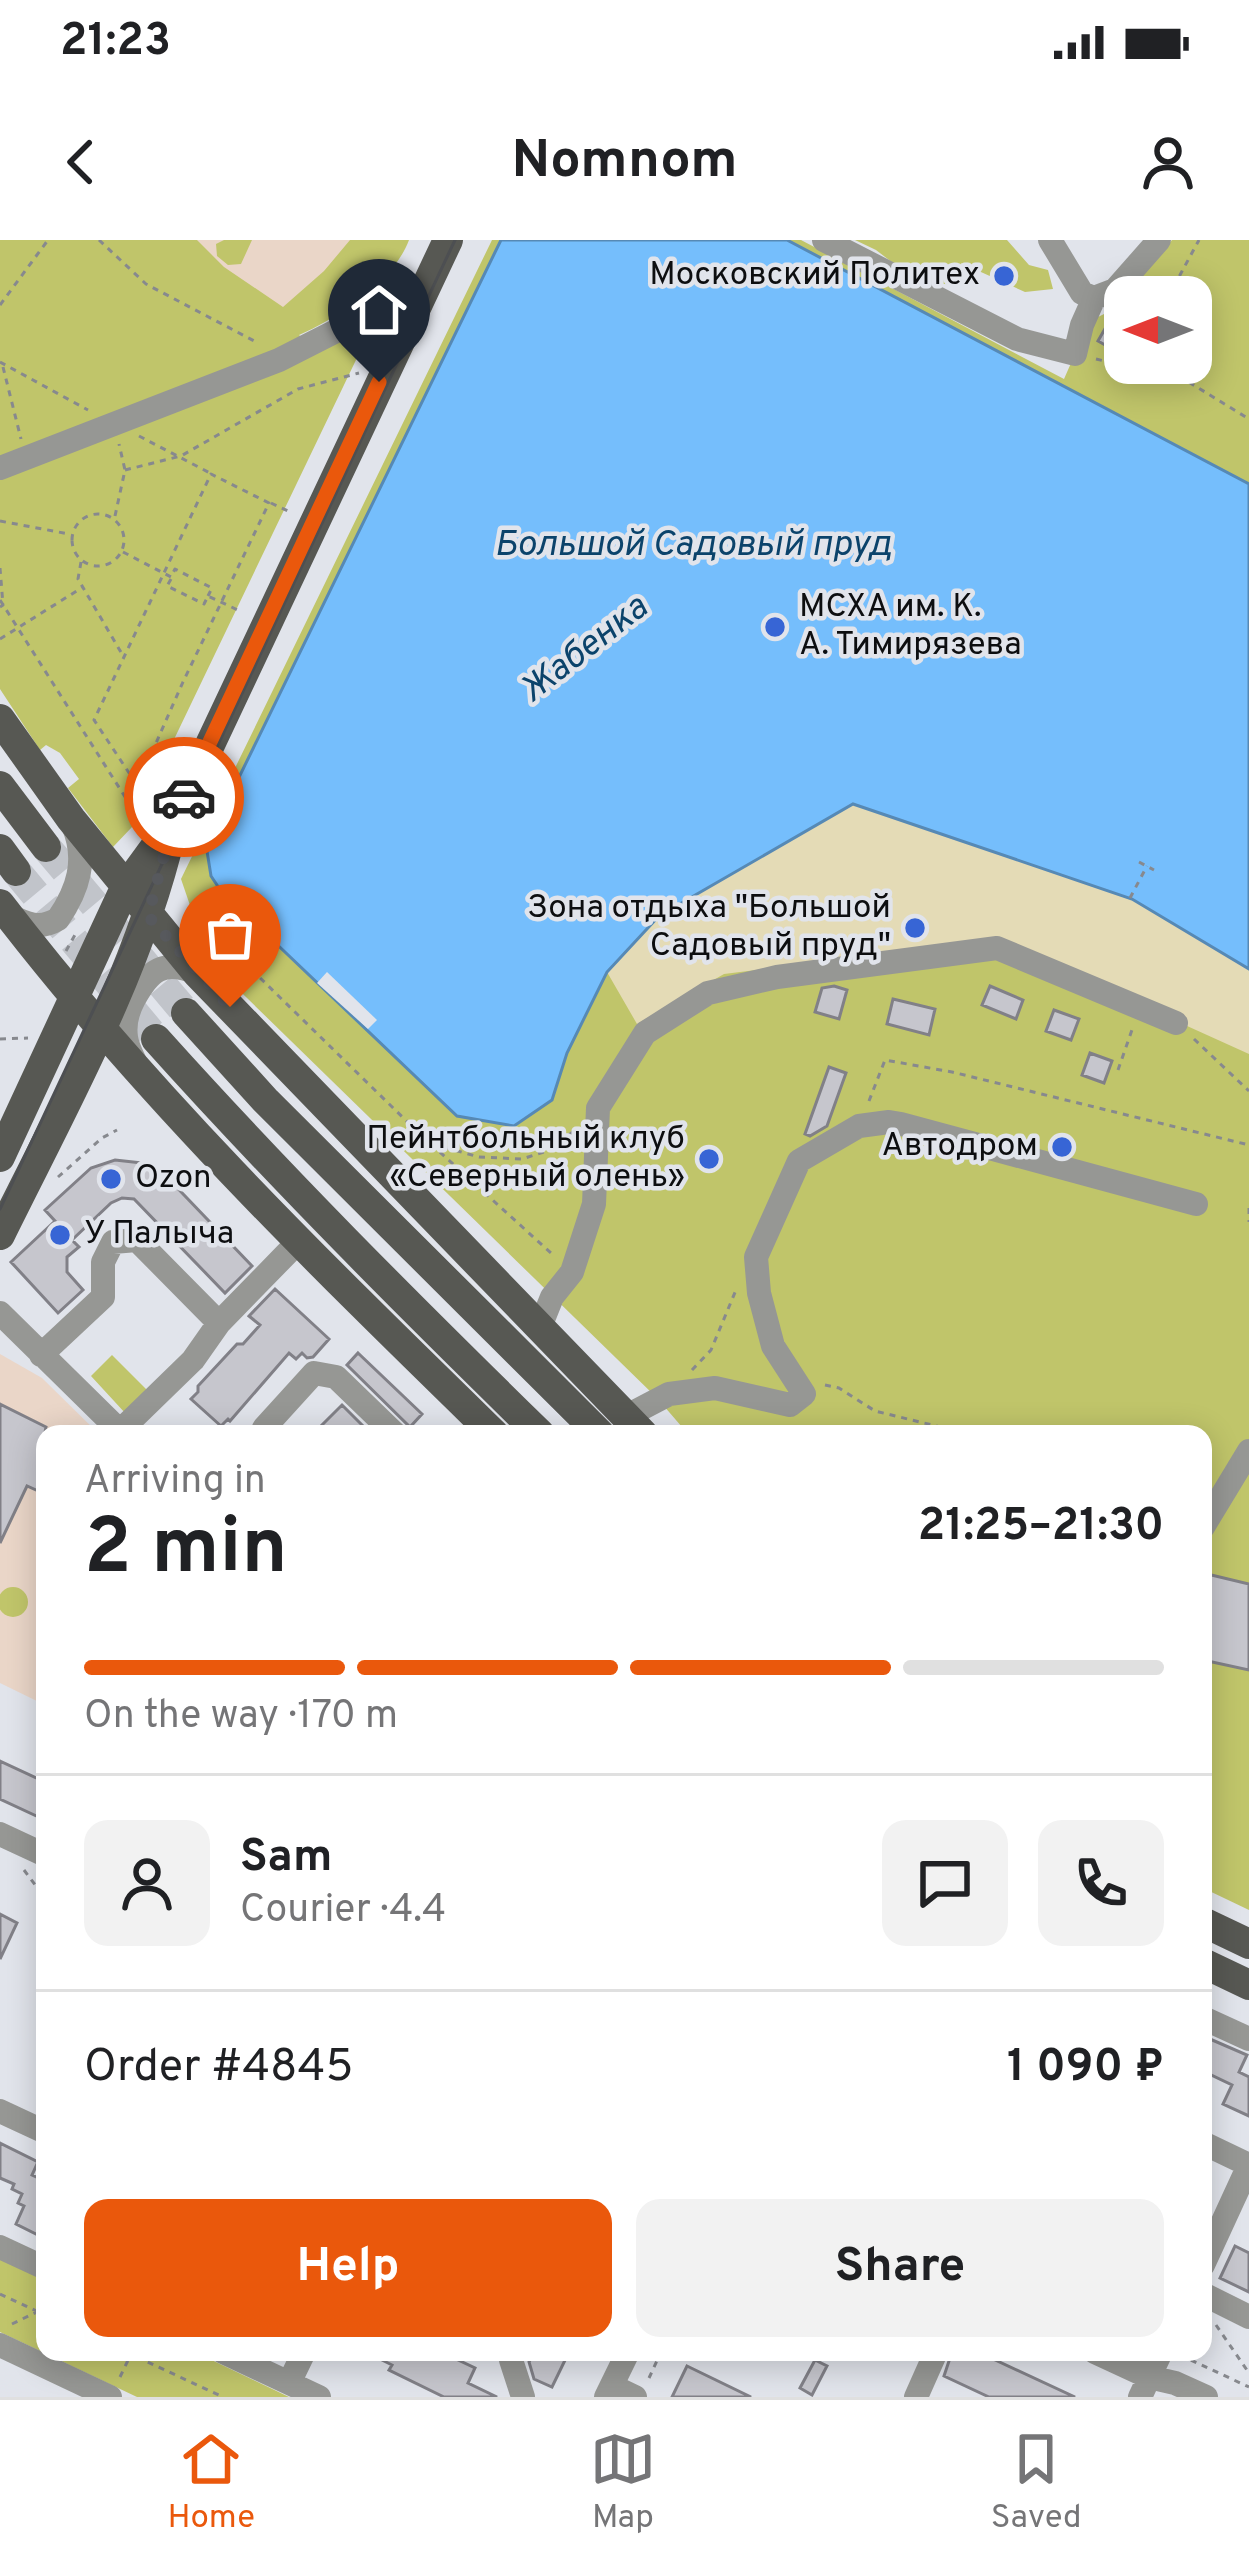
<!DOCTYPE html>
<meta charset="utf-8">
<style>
body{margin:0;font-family:Overpass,sans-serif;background:#f2f2f2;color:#202124;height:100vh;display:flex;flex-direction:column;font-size:45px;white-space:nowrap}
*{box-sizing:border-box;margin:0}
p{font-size:39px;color:#757577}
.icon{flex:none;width:66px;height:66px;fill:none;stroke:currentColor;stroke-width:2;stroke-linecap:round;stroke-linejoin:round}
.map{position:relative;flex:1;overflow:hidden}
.side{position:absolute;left:36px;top:1185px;width:1176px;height:936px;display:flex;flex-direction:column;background:#fff;border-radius:24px;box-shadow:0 6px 30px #0003}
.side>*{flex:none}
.needle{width:78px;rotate:270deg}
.tools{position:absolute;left:1104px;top:36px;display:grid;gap:24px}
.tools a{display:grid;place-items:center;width:108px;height:108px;border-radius:24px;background:#fff;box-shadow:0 6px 30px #0003;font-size:60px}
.pin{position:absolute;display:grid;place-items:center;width:102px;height:102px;color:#fff;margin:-123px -51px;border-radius:50% 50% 50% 0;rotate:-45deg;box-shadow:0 0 12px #0007}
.pin .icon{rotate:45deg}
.courier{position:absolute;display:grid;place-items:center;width:120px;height:120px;margin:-60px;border:9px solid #ea580c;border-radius:50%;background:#fff;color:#222;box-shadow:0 3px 15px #0007}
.overview em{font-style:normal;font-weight:700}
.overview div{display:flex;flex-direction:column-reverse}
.overview{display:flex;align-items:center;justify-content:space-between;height:204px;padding:0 48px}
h1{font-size:78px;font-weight:700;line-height:90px}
.bar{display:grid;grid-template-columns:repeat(4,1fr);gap:18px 12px;align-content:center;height:144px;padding:0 48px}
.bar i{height:15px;border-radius:9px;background:#e0e0e0}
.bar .active{background:#ea580c}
.bar p{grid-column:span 4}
.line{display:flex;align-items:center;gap:30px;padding:0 48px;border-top:3px solid #e0e0e0}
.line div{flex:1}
.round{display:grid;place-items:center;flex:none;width:126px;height:126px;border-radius:24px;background:#f2f2f2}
.button{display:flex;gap:24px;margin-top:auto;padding:24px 48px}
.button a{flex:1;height:138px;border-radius:24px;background:#ea580c;color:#fff;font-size:48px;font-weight:700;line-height:138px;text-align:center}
.button a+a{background:#f2f2f2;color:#202124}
.status{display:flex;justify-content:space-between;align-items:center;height:84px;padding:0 60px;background:#fff;direction:ltr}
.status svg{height:33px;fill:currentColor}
header{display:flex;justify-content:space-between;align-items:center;height:156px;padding:0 48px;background:#fff;font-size:54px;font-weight:700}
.dock{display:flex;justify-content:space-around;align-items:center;height:168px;border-top:3px solid #e0e0e0;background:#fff;font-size:33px;color:#757577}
.dock a{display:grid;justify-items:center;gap:6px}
.dock .active{color:#ea580c}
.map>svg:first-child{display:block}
.education{fill:#ead6c8}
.green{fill:#c0c56a;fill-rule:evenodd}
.sand{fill:#e4dbb6}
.water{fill:#75befc;stroke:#5689b5;stroke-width:3}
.pier{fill:#e1e4eb}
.building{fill:#c6c6cd;stroke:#818087;stroke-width:3}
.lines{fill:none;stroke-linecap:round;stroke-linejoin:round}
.major-tunnel{stroke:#c1c4ca;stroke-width:30;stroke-dasharray:30 15;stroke-linecap:butt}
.path{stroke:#87898e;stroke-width:3;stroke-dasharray:6 6;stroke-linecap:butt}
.minor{stroke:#969794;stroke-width:24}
.major{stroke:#575853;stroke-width:30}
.tram{stroke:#4d4f52;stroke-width:3}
.done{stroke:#57595d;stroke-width:12;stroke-dasharray:0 21.6}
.route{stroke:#ea580c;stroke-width:15}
.poi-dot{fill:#3765d5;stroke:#e1e4eb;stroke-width:4.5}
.labels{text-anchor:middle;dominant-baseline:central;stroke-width:9;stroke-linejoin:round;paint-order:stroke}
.poi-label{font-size:33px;fill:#0d0e10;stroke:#e1e4eb;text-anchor:end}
.water-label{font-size:36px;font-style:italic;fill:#0b436b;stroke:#e1e4eb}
</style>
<div class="status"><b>21:23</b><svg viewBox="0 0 49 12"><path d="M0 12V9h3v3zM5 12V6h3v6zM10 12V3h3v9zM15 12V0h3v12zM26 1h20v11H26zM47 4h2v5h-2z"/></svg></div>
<header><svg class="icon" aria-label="back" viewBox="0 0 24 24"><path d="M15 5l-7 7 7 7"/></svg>Nomnom<svg class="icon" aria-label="person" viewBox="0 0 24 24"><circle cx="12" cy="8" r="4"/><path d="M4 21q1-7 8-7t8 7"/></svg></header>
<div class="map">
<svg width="1249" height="2157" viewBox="0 0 1249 2157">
<rect width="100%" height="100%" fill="#e1e4eb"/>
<!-- education -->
<path class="education" d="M 187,0 L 401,0 L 387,34 L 288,85 Z
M 0,1114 L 42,1138 L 99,1194 L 45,1194 L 45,1465 L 0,1443 Z"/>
<!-- green -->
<path class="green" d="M 0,0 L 197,0 L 224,27 L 283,67 L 324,31 L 350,0 L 409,0 C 394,41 338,78 299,95 L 316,110 L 359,91 L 367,97 L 132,587 L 113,607 L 68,548 L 79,539 L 60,513 L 46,505 L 40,510 L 0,449 Z
M 224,0 L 252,0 L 241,24 L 228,25 L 217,16 L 216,4 Z
M 492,0 L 801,0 L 1064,139 L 1075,114 L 1082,85 L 1106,73 L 1172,0 L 1249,0 L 1249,1670 L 1203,1648 L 1203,1194 L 688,1194 L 657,1158 L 209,721 L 181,639 ZM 1125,57 L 1191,57 L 1191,123 L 1125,123 Z
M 855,0 L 1007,0 L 1029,25 L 1048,30 L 1053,49 L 1025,52 L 961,23 L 970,45 L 919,43 L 876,10 Z
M 112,1115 L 149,1152 L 126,1174 L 91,1136 Z
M-2 1362a15 15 0 1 1 30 0a15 15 0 1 1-30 0Z
M 0,2018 L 45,2040 L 45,2112 L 195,2112 L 289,2157 L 137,2157 L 0,2092 Z"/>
<!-- sand -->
<path class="sand" d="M 853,564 L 1132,659 L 1249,729 L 1249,814 L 997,700 L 724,734 L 637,784 L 607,732 L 659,676 Z"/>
<!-- water -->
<path class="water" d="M 501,0 L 787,0 L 1249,244 L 1249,729 L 1132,659 L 853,564 L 659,676 L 607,732 L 567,813 L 552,860 L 514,886 L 457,876 L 221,651 L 211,636 L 206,605 Z"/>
<!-- pier -->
<path class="pier" d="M 327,732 L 377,780 L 368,789 L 317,743 Z"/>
<!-- building -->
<path class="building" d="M 1110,80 L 1125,88 L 1114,110 L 1098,101 Z
M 834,746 L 847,750 L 839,779 L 815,772 L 822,748 Z
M 990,746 L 1023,760 L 1016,779 L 982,765 Z
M 893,759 L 935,769 L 929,795 L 887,784 Z
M 1054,770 L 1079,779 L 1071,800 L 1046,791 Z
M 1090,813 L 1112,821 L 1104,843 L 1082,835 Z
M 829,827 L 846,833 L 827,886 L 810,896 L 805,894 Z
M 115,920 L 142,923 L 162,932 L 252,1026 L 225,1053 L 134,959 L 122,958 L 111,963 L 72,1000 L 79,1007 L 67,1017 L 67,1032 L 83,1050 L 58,1073 L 11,1022 L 55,981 L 45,970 L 91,928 Z
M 275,1049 L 329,1099 L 313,1117 L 307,1118 L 302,1113 L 296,1119 L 289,1113 L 230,1181 L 228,1179 L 221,1186 L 191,1159 L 198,1152 L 198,1146 L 237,1104 L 243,1104 L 260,1085 L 249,1076 Z
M 358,1113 L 422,1174 L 410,1187 L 347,1125 Z
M 0,1164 L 46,1187 L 43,1202 L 45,1204 L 45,1254 L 27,1246 L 0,1303 Z
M 342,1165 L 371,1194 L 327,1194 L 320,1187 Z
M 1203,1333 L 1249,1344 L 1249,1430 L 1203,1420 Z
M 0,1521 L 45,1542 L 45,1580 L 0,1559 Z
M 0,1674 L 17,1683 L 0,1719 Z
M 1203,1796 L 1247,1815 L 1239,1832 L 1249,1837 L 1249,1876 L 1223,1864 L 1232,1845 L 1203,1831 Z
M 0,1903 L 38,1922 L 32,1935 L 45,1941 L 45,1949 L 39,1962 L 45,1965 L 45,1987 L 40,1996 L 16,1984 L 24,1966 L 18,1963 L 22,1954 L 12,1949 L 14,1944 L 0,1938 Z
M 1235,2006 L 1249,2013 L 1249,2052 L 1220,2038 Z
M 366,2112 L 441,2112 L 475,2128 L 468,2143 L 497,2157 L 444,2157 L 389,2130 L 392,2125 Z
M 534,2112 L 569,2112 L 552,2147 L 534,2139 L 529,2122 Z
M 952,2112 L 978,2112 L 1075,2157 L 989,2157 L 944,2136 Z
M 815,2120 L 827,2126 L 812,2155 L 800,2148 Z
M 687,2126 L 751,2157 L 672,2157 Z"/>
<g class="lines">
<!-- major-tunnel -->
<path class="major-tunnel" d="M 46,607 L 186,773
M 16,631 L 156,799"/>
<!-- path -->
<path class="path" d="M 99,0 L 146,44 L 258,103
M 1168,57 L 1199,0
M 0,65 L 48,0
M 1096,119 L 1187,141 L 1249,179
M 0,122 L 88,170
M 1178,123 L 1186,139
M 3,127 L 21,199
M 139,196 L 210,233
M 125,230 L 181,216 L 298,149 L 359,133
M 271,263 L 290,272
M72 300a26 26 0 1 1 52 0a26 26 0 1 1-52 0Z
M 115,276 L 125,230 L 119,204
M 0,281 L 69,294
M 123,312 L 171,337 L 175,329 L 212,348 L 208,356
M 81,322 L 78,339 L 122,414
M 0,328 L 3,365 L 0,367
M 171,339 L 167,346 L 204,364 L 208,356 L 242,372
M 0,360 L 141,582
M 0,399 L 83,347
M 137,546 L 183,442 L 269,263 L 211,234 L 94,480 L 149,563 L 151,564
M 1139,622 L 1154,630
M 1130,658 L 1147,626
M 198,696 L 210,689 L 429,903 L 479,917 L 522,919 L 550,910 L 575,890
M 66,711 L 76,693
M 0,799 L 28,798
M 1194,799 L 1249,851
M 1118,830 L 1133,787
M 869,861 L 885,820 L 952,832 L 1249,905
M 431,904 L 552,1014
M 58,937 L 102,898 L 117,890
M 1249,968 L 1249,982
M 692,1130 L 711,1110 L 736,1050
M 825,1145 L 839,1148 L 875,1171 L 969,1194
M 24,1630 L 45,1658
M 0,2054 L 45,2075
M 12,2084 L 45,2068
M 1216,2085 L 1249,2133
M 126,2112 L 223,2157
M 1180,2115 L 1249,2147
M 120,2137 L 132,2112
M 649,2138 L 661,2112"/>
<!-- minor -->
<path class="minor" d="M 824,0 L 1017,99 L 1075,114 L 1082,85 L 1094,58
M 1050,0 L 1082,53 L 1094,58 L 1115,50 L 1159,0
M 0,228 L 279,120 L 395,61 L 418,61
M 9,675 C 26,684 40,690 58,679 C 78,650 88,620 73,585
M 136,824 C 132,815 127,806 126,797 C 124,783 128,770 134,759 C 150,730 163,719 197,733
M 0,1073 L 123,1194
M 540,1087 L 552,1057 L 572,1032 L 594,964 L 598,868 L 645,793 L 708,753 L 777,737 L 997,708 L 1176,783
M 41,1115 L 103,1057 L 103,1022 L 113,1002 L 137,1000 L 219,1083
M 627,1176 L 669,1154 L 715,1148 L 790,1165 L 804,1154 L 773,1106 L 759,1053 L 756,1017 L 799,921 L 859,886 L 889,882 L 901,884 L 1196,964
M 120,1191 L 193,1120 L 219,1083 L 298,1002
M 270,1194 L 264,1188 L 314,1133 L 336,1137 L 395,1194
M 1203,1287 L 1249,1211
M 0,1594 L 45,1615
M 1203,1778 L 1249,1799
M 0,1871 L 45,1892
M 1203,1903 L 1249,1925 L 1203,2025
M 0,2007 L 45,2028
M 1203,2054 L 1249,2077
M 0,2105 L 110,2157
M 223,2112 L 319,2157
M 514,2112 L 511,2120 L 523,2157
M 1095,2112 L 1149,2137 L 1175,2143 L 1206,2157
M 289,2143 L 304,2112
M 612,2146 L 635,2157
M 606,2157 L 628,2112
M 916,2157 L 936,2112
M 1140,2157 L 1161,2112"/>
<!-- major -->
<path class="major" d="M 0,479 L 71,579 L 197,733 L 643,1194
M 0,546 L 46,607
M 0,609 L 16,631
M 0,664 C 147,856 322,1026 494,1194
M 186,773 L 265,860 L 600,1194
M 156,799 C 279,936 409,1066 540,1194
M 0,917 L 125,648 L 174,581 L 448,0
M 0,995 C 64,865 138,734 171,593
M 1203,1682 L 1249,1704
M 1203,1723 L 1249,1745"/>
<!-- tram -->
<path class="tram" d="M 0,969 L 455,0"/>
</g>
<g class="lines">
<!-- done -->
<path class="done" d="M 184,557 L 173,581 L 148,676 L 230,767"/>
<!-- route -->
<path class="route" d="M 184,557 L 379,142"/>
</g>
<!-- markers -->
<g class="poi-dot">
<circle cx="1004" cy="36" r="12"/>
<circle cx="775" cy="387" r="12"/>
<circle cx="915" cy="688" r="12"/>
<circle cx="1062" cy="907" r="12"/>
<circle cx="709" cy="919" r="12"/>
<circle cx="111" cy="939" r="12"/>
<circle cx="60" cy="995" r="12"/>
</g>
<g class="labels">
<!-- poi labels -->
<g class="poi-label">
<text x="980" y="36">Московский Политех</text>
<text x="799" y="368" text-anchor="start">МСХА им. К.<tspan x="799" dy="38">А. Тимирязева</tspan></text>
<text x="891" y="669">Зона отдыха "Большой<tspan x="891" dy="38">Садовый пруд"</tspan></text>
<text x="685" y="900">Пейнтбольный клуб<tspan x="685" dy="38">«Северный олень»</tspan></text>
<text x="1038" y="907">Автодром</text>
<text x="135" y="939" text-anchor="start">Ozon</text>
<text x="84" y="995" text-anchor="start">У Палыча</text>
</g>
<!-- water labels -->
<g class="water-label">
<text x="693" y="306">Большой Садовый пруд</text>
<text transform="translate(585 410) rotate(-38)">Жабенка</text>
</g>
</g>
</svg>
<div class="tools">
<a><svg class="needle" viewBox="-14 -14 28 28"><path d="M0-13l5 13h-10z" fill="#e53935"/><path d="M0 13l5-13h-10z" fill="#757577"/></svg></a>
</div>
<div class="pin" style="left:230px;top:767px;background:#ea580c"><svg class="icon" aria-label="bag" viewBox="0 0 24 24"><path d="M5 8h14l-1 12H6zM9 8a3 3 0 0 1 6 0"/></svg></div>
<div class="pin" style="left:379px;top:142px;background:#1f2937"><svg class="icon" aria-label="home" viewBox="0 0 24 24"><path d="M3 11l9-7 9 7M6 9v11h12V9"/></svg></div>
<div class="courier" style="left:184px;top:557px"><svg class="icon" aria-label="car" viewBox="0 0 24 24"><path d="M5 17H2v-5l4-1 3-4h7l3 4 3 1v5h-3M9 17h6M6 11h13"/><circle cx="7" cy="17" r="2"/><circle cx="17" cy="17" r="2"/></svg></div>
<section class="side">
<div class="overview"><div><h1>2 min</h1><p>Arriving in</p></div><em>21:25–21:30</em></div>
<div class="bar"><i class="active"></i><i class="active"></i><i class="active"></i><i></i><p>On the way · 170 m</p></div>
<div class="line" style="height:216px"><a class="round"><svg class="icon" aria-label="person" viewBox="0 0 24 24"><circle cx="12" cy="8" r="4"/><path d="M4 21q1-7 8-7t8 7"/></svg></a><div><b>Sam</b><p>Courier · 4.4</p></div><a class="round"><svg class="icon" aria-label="chat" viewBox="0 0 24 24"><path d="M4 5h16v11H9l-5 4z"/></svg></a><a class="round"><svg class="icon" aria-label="phone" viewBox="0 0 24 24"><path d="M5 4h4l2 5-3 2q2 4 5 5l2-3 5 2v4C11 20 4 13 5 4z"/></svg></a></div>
<div class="line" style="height:156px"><div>Order #4845</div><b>1 090 ₽</b></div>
<div class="button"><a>Help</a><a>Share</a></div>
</section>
</div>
<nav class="dock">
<a class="active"><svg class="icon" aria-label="home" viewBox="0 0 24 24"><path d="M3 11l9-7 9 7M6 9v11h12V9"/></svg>Home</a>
<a><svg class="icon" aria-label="map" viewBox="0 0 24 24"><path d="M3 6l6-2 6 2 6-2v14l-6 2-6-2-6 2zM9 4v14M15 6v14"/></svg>Map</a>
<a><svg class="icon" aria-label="saved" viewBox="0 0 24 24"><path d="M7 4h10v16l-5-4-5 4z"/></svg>Saved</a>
</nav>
